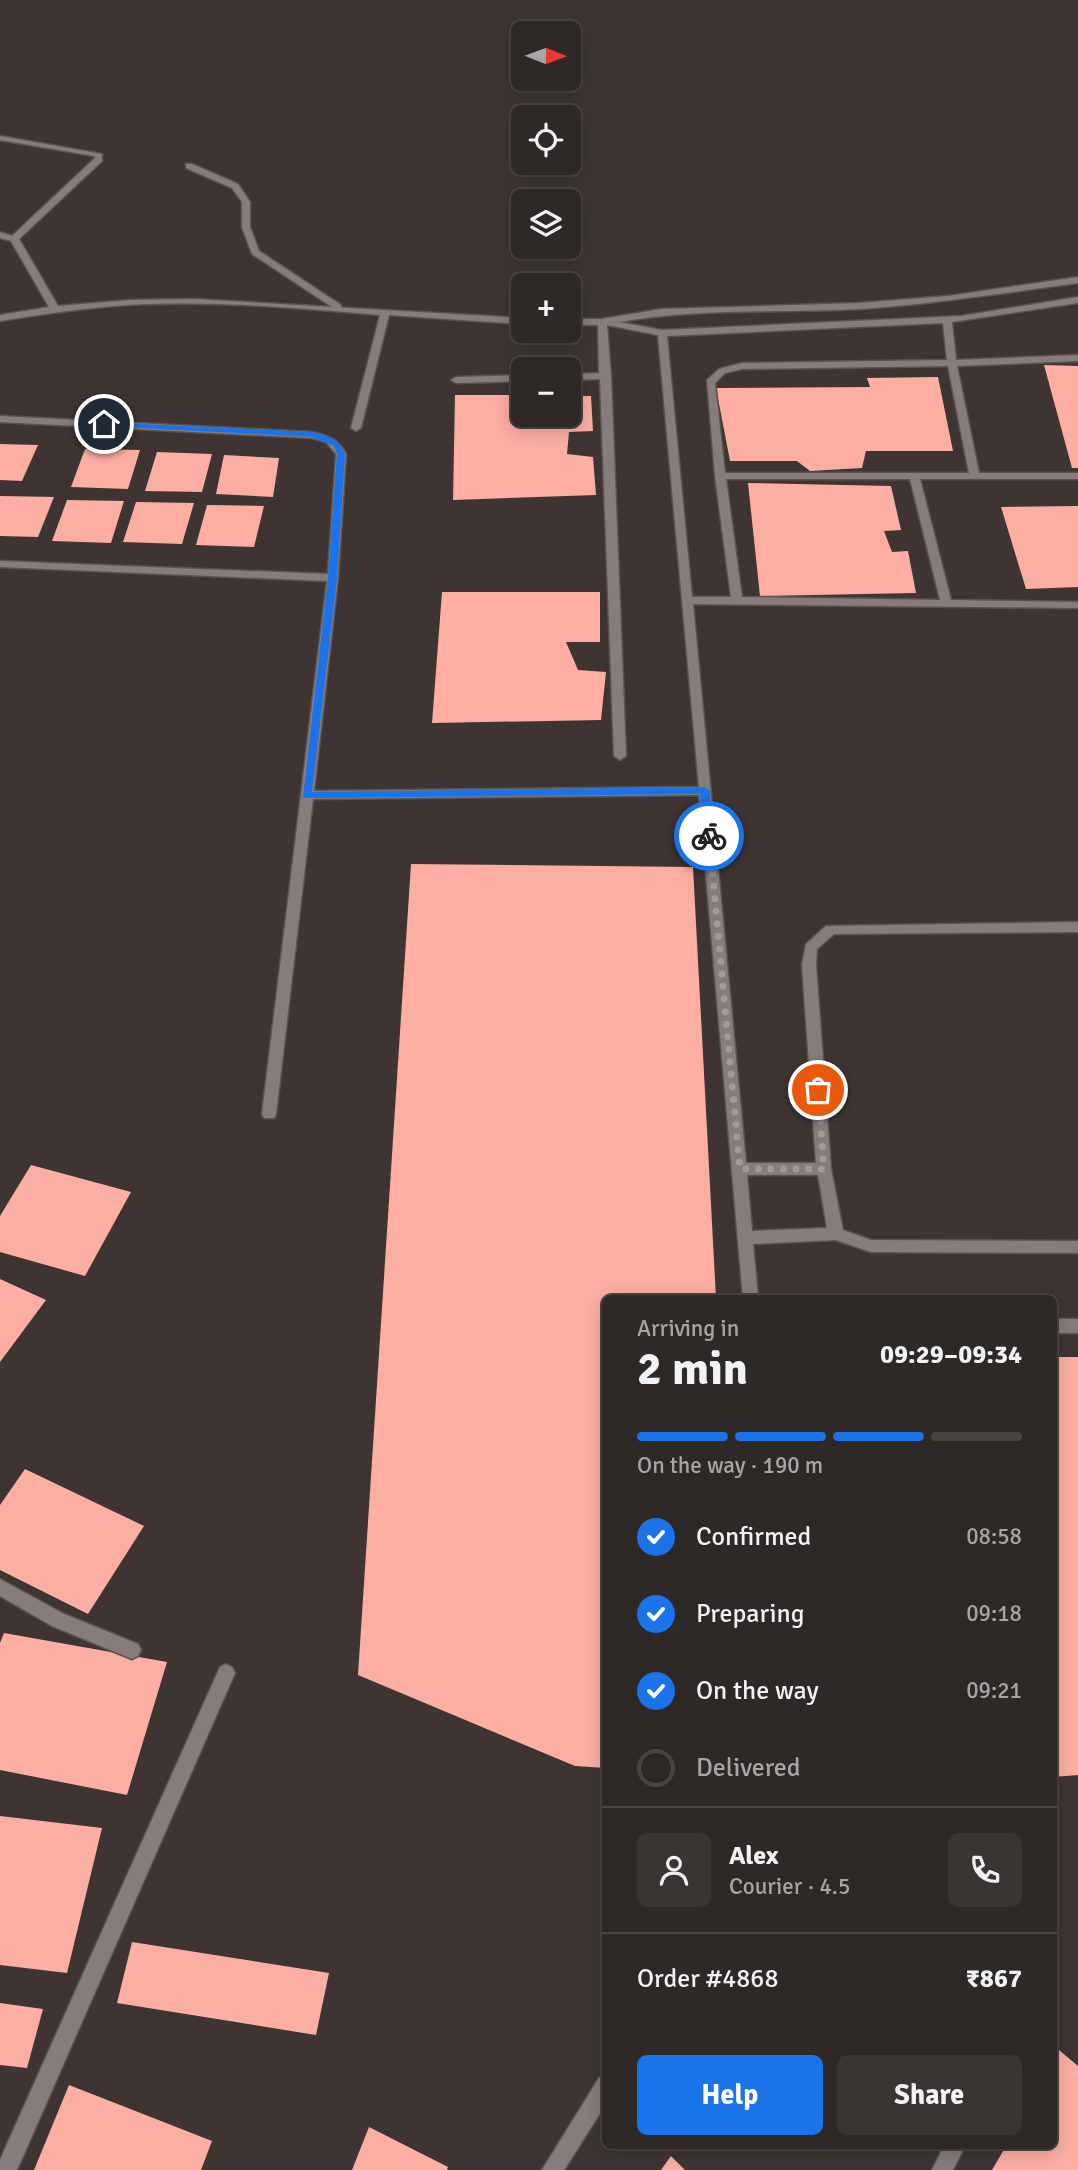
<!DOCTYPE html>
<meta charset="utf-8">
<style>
body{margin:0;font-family:Signika,sans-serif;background:#3a3432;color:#f1f3f6;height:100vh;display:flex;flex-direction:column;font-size:26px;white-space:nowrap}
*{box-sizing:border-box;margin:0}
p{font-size:23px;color:#a7a6a7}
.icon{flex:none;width:38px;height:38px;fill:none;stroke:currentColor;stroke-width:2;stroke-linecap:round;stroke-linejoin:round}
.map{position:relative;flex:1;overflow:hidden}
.panel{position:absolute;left:602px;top:1295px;width:455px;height:854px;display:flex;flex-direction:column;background:#2e2826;border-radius:10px;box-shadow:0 4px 18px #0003,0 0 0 2px #494443}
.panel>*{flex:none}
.needle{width:46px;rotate:91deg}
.fabs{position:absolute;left:511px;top:21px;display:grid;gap:14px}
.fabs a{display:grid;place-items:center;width:70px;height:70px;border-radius:10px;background:#2e2826;box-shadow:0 4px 18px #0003,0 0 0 2px #494443;font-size:35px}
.pin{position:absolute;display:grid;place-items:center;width:60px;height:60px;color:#fff;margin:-30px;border:4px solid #fff;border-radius:50%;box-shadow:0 2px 7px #0007}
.courier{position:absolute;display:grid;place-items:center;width:70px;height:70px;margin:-35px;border:5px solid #1a73e8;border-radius:50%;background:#fff;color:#222;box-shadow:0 2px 9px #0007}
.head em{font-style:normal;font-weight:700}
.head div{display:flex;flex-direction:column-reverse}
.head{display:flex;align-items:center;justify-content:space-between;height:119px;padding:0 35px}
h1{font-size:46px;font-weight:700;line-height:52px}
.bar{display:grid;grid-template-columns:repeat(4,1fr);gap:10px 7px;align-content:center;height:84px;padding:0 35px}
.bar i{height:9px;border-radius:5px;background:#494443}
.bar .on{background:#1a73e8}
.bar p{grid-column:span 4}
.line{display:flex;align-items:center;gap:18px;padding:0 35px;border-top:2px solid #494443}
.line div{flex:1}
.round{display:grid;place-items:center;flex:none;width:74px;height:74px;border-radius:10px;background:#3a3432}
ol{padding:0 35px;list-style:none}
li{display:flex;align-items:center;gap:21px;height:77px}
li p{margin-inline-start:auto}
li .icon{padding:7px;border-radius:50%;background:#1a73e8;color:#fff;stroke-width:4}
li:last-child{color:#a7a6a7}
li i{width:38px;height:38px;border:4px solid #494443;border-radius:50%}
.action{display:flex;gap:14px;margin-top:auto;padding:14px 35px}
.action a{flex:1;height:80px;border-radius:10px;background:#1a73e8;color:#fff;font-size:28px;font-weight:700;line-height:80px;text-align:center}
.action a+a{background:#3a3432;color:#f1f3f6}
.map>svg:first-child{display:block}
.building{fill:#fcaea3}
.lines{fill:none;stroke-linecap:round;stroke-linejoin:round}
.lane-casing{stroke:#5a5251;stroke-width:3}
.street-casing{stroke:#5a5251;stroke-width:3}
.lane{fill:#877c7a;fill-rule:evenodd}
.street{fill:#877c7a;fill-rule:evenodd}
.route{fill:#1a73e8}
.done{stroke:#a19a98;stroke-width:7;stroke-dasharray:0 12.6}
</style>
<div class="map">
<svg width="1078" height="2170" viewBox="0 0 1078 2170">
<rect width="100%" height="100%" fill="#3e3533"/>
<!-- building -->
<path class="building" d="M 1044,365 L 1078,366 L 1078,468 L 1072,468 Z
M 938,377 L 953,451 L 866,451 L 862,468 L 810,471 L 797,461 L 730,461 L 716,388 L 870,387 L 867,378 Z
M 455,395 L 523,395 L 523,415 L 569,415 L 569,396 L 591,396 L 593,431 L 569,432 L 567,454 L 593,457 L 596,495 L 453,500 Z
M 0,444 L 38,445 L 22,481 L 0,480 Z
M 85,449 L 140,450 L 128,489 L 71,487 Z
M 157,452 L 212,454 L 202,492 L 145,491 Z
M 224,455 L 279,458 L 273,497 L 216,494 Z
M 748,483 L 891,486 L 901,530 L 884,531 L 892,552 L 908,551 L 916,593 L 760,596 Z
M 0,496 L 54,497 L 38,537 L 0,536 Z
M 67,500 L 124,501 L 111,543 L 52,541 Z
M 136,502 L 194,503 L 182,544 L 123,542 Z
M 207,505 L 264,506 L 254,547 L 196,545 Z
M 1078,506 L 1078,587 L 1026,589 L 1001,507 Z
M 442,592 L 600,592 L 600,642 L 566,642 L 578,670 L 606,672 L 601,720 L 432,723 Z
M 411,864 L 693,867 L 716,1298 L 606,1298 L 606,1768 L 575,1766 L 358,1675 Z
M 31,1165 L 131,1192 L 85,1276 L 0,1252 L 0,1216 Z
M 0,1279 L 46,1300 L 0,1362 Z
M 1054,1357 L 1078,1357 L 1078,1775 L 1054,1777 Z
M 25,1469 L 144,1526 L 88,1614 L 0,1570 L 0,1505 Z
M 4,1633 L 167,1662 L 127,1795 L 0,1770 L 0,1643 Z
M 0,1816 L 102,1828 L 67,1973 L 0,1965 Z
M 132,1942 L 329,1973 L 316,2035 L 117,2003 Z
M 0,2003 L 43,2009 L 27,2068 L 0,2065 Z
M 1059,2050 L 1078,2066 L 1078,2170 L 992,2170 L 1006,2146 L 1054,2146 L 1054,2060 Z
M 69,2085 L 212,2141 L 201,2170 L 34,2170 Z
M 369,2127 L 448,2167 L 447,2170 L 352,2170 Z
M 671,2156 L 685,2170 L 661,2170 Z"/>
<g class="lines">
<!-- lane casing -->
<g class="lane-casing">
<path id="lane" d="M 186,164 L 192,164 L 238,184 L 250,202 L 250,227 L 259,251 L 341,305 L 341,309 L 335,309 L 252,254 L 242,227 L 242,202 L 232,188 L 186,168 Z
M 1054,1319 L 1078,1319 L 1078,1333 L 1054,1333 Z"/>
</g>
<!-- street casing -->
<g class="street-casing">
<path id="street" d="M 0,136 L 102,154 L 102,161 L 19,239 L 58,306 L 130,300 L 195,299 L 523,318 L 523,324 L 389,315 L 361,428 L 356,431 L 351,428 L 380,315 C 296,308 212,300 128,305 C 85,308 43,314 0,321 L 0,315 L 49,307 L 11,241 L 0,238 L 0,232 L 12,236 L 95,158 L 94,156 L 0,140 Z
M 1078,277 L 1078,283 C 1005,293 933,304 860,309 C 779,313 698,308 619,322 L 662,330 L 961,316 L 1078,297 L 1078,303 L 952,322 L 956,360 L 1078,355 L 1078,361 L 957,366 L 979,473 L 1078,473 L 1078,479 L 920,479 L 951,600 L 1078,602 L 1078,608 L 693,604 L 746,1163 L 816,1163 L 802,965 L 806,944 L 826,926 L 1078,922 L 1078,932 L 834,934 L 817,949 L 816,965 L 831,1169 L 843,1230 L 871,1240 L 1078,1241 L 1078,1253 L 871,1252 L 836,1240 L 753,1244 L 758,1298 L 743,1298 L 699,795 L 313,799 L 276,1114 L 274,1118 L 264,1118 L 262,1114 L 327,581 L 0,567 L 0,561 L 328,574 L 336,454 L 326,442 L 312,438 L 0,422 L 0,416 L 312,432 C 328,436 338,439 346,454 L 338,578 L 314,791 L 699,787 L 658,335 L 607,325 L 611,376 L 626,756 L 620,760 L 614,756 L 600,379 L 569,380 L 569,374 L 599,373 L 598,325 L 569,325 L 569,319 L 602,319 L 661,309 L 859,303 L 948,296 ZM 943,323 L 947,360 L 742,363 L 719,369 L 707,380 L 715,476 L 731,597 L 692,597 L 667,336 ZM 948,366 L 969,473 L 725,473 L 715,383 L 725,373 L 742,369 ZM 726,479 L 910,479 L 940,600 L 742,597 ZM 747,1175 L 818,1175 L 827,1228 L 752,1231 Z
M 523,375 L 523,381 L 456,383 L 451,380 L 456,377 Z
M 0,1579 L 64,1614 L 138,1644 L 141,1650 L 138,1656 L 132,1659 L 52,1626 L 0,1596 Z
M 226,1664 L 232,1667 L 235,1673 L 17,2170 L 0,2170 L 0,2160 L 220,1667 Z
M 606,2075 L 606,2104 L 564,2170 L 542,2170 L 599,2078 Z
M 944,2146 L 965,2146 L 953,2170 L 932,2170 Z"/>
</g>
<!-- lane -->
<use href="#lane" class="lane"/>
<!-- street -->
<use href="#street" class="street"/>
</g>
<!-- route -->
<path class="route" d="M 101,422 L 312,432 C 328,436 338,438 345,454 L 337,578 L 312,792 L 705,787 L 710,791 L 713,839 L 704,836 L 700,794 L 303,798 L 328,578 L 337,454 L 334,446 L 312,437 L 104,426 Z"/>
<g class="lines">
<!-- done -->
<path class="done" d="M 709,836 L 740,1169 L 824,1169 L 818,1090"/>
</g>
</svg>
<div class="fabs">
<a><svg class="needle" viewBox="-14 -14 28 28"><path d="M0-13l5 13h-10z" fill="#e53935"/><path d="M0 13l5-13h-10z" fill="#a7a6a7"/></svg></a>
<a><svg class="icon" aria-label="locate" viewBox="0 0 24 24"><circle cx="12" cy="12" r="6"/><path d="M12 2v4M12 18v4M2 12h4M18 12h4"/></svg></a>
<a><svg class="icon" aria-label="layers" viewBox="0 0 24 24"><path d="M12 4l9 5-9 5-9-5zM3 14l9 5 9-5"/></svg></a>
<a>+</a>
<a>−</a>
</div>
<div class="pin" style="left:818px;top:1090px;background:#ea580c"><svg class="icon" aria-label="bag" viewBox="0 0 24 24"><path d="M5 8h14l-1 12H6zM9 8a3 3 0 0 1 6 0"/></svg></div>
<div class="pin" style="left:104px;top:424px;background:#1f2937"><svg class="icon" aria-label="home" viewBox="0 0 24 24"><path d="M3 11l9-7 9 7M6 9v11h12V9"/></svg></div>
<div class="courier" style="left:709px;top:836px"><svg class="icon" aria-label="bike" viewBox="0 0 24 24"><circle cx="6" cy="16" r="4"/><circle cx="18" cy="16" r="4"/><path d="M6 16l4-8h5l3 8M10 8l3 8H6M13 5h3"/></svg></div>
<section class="panel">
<div class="head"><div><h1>2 min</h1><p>Arriving in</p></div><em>09:29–09:34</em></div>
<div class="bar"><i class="on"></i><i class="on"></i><i class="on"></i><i></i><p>On the way · 190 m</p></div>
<ol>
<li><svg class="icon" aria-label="check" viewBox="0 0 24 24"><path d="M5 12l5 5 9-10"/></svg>Confirmed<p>08:58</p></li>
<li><svg class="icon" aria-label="check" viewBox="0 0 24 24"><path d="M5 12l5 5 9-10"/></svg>Preparing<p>09:18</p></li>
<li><svg class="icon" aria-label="check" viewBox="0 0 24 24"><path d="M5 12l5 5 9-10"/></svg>On the way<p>09:21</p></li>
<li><i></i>Delivered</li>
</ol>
<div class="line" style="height:126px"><a class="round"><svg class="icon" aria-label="person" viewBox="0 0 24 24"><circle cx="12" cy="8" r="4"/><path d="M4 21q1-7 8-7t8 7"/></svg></a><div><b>Alex</b><p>Courier · 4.5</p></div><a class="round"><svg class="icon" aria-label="phone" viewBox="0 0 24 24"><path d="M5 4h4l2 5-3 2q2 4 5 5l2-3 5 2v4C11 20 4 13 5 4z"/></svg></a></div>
<div class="line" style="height:91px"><div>Order #4868</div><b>₹867</b></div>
<div class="action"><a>Help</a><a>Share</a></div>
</section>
</div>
